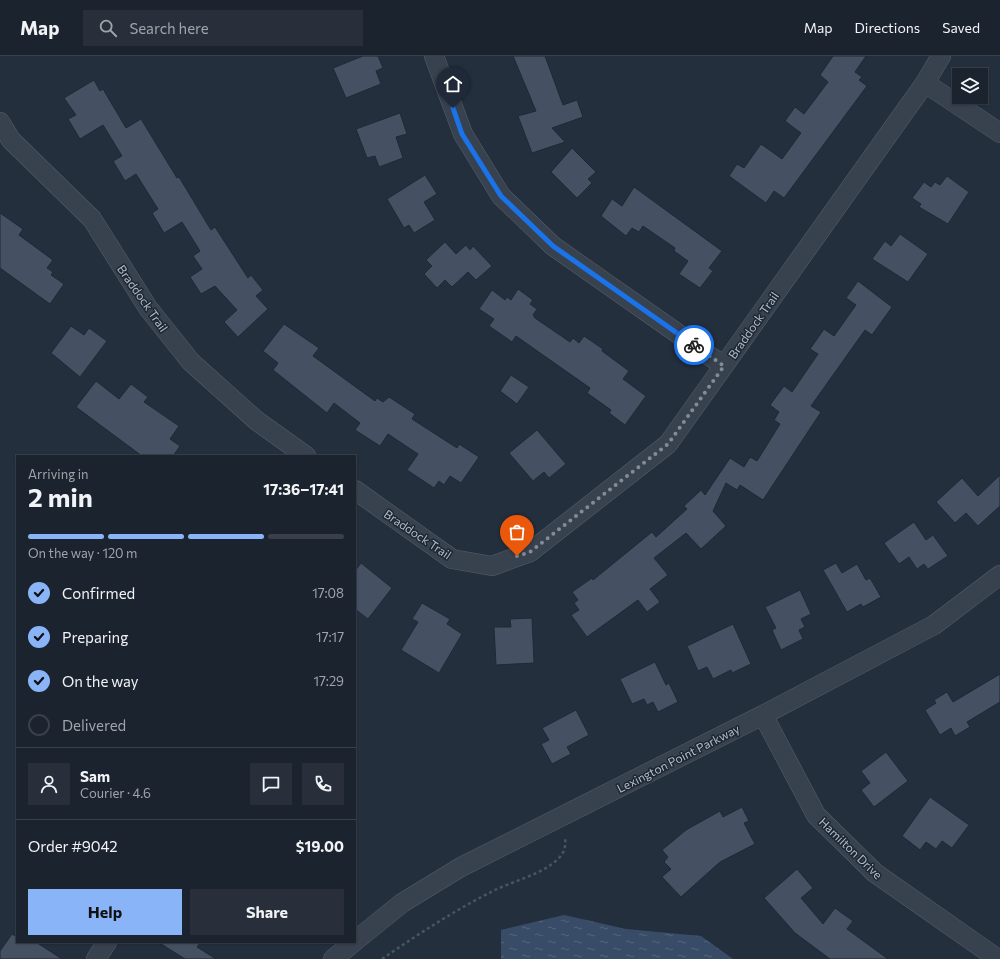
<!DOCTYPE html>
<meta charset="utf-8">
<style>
body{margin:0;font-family:Commissioner,sans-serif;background:#282f3a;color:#f1f3f6;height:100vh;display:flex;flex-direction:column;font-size:15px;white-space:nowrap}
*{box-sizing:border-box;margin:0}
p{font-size:13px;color:#a0a4aa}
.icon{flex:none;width:22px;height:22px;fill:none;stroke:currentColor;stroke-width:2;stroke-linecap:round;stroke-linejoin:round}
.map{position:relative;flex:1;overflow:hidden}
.drawer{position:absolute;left:16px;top:399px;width:340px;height:488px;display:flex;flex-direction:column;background:#1b232e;border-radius:0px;box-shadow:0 1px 3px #0004,0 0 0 1px #39404a}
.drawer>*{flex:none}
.fabs{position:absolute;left:952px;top:12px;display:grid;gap:8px}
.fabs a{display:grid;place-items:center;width:36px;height:36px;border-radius:0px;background:#1b232e;box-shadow:0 1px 3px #0004,0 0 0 1px #39404a;font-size:20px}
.pin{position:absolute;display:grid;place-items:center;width:34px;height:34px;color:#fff;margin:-41px -17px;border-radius:50% 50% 50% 0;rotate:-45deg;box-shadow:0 0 4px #0007}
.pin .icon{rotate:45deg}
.courier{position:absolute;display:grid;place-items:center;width:40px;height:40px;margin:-20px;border:3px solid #1a73e8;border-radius:50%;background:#fff;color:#222;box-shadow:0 1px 5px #0007}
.headline em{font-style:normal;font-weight:700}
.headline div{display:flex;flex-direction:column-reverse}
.headline{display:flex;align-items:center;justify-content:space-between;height:68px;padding:0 12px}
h1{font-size:26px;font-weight:700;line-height:30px}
.bar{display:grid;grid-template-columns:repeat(4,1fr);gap:6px 4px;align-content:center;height:48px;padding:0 12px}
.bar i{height:5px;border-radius:3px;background:#39404a}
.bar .active{background:#8ab4f8}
.bar p{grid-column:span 4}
.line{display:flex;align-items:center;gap:10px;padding:0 12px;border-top:1px solid #39404a}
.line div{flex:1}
.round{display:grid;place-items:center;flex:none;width:42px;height:42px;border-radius:0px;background:#282f3a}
ol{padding:0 12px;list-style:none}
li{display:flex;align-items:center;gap:12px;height:44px}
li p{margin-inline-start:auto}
li .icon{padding:4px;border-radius:50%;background:#8ab4f8;color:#111;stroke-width:4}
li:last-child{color:#a0a4aa}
li i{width:22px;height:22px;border:2px solid #39404a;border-radius:50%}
.button{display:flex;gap:8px;margin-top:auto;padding:8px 12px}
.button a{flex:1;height:46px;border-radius:0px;background:#8ab4f8;color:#111;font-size:16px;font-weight:700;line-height:46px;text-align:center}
.button a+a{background:#282f3a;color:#f1f3f6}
header{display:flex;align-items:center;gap:24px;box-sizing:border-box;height:56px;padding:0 20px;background:#1b232e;border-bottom:1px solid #39404a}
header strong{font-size:19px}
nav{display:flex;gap:22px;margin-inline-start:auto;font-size:14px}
.search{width:280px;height:36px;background:#282f3a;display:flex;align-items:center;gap:10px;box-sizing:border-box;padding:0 14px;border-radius:0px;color:#a0a4aa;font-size:15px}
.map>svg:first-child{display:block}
.water{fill:url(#water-ripples)}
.building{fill:#455162;stroke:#1f2835}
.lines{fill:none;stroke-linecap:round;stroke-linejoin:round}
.minor-casing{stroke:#565f6c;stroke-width:20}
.path{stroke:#44595c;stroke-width:2.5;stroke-dasharray:3 3;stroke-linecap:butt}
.minor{stroke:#38414e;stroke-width:19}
.done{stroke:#828b98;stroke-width:4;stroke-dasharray:0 7.2}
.route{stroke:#1a73e8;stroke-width:5}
.labels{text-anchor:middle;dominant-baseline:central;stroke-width:3;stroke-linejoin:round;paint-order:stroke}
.street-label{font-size:12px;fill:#b4bcc9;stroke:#1d2633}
</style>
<header>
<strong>Map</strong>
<div class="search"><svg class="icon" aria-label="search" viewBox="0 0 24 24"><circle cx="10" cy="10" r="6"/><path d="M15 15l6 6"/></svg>Search here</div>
<nav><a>Map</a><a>Directions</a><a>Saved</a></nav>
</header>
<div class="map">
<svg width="1000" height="903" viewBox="0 0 1000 903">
<defs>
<pattern id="water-ripples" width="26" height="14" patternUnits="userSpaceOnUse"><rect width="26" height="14" fill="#394c67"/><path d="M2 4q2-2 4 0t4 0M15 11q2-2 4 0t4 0" fill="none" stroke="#53647b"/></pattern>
</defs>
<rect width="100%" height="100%" fill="#242f3e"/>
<!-- water -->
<path class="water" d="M 564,859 L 626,873 L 701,880 L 733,903 L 501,903 L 501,874 Z"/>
<!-- building -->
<path class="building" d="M 363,0 L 378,0 L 383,12 L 376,15 L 381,28 L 346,42 L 333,12 Z
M 513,0 L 545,0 L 563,49 L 577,44 L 583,61 L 552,72 L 565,86 L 532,97 L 518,60 L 536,55 Z
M 833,0 L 866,0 L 855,16 L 862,21 L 859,24 L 867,30 L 784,142 L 774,135 L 766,147 L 729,120 L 737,108 L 744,112 L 761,88 L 782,103 L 801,77 L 785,65 L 795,51 L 804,58 L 828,26 L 820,19 Z
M 94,24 L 100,35 L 103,33 L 126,72 L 141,63 L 177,122 L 179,121 L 211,174 L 215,171 L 248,222 L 251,219 L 263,234 L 256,240 L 268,253 L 238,281 L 224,266 L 237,254 L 215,230 L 201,238 L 190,221 L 202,213 L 193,200 L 200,195 L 182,166 L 164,177 L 152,157 L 158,153 L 136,118 L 125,125 L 113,105 L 122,100 L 103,69 L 80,83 L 68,63 L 76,59 L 64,42 Z
M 400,57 L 407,78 L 396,81 L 403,102 L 379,111 L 375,100 L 367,102 L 356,73 Z
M 572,92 L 596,116 L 588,123 L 592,127 L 577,142 L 551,116 Z
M 425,119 L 437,138 L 424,146 L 435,164 L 414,177 L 409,169 L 404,172 L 387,143 Z
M 947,120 L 969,136 L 948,168 L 919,151 L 921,148 L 912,142 L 924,126 L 931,131 L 935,126 L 940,129 Z
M 634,131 L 722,195 L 709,212 L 713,215 L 700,232 L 679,218 L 688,205 L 674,195 L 675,192 L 643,170 L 639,176 L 632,172 L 626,180 L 601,160 L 612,143 L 622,150 Z
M 0,157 L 23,173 L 19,179 L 53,204 L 47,212 L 53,216 L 51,219 L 64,228 L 50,248 L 0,212 Z
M 900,178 L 928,198 L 908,226 L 872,203 L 885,185 L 891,190 Z
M 445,186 L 456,198 L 466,189 L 470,194 L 473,190 L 492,210 L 476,224 L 468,216 L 452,231 L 445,224 L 437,232 L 424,218 L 432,210 L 426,204 Z
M 858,225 L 892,251 L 872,279 L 865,274 L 811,350 L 821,356 L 763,444 L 740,429 L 737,434 L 726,427 L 713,455 L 726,470 L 701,493 L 686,477 L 654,502 L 668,519 L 650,533 L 660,546 L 647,556 L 638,544 L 587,581 L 571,559 L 579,554 L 574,547 L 578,544 L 572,536 L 592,522 L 593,524 L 652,476 L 656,481 L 687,453 L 684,450 L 701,434 L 705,439 L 730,402 L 744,411 L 750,401 L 757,405 L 780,368 L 774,364 L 779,356 L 770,349 L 784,330 L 792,336 L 818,298 L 810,293 L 824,273 L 834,280 L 856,249 L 846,242 Z
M 518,233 L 533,244 L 530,248 L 537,253 L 533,259 L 535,262 L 570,286 L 573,282 L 579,287 L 584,280 L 603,293 L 602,295 L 629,315 L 623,323 L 646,340 L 625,369 L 609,357 L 611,354 L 587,337 L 590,332 L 516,280 L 512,286 L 489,270 L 494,263 L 479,253 L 492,234 L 505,244 L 507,241 L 511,244 Z
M 284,268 L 319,292 L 313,300 L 375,345 L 377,342 L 383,346 L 389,341 L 415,358 L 412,363 L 457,392 L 459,388 L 479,401 L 461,427 L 450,420 L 444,429 L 439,425 L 434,432 L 407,414 L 418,398 L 388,378 L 380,390 L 355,374 L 360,367 L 334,347 L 327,357 L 273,314 L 278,307 L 263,295 Z
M 71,270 L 84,279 L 89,272 L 107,285 L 80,321 L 51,297 Z
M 511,319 L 529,331 L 517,348 L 500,335 Z
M 96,325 L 119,343 L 131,328 L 148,341 L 144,346 L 179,370 L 170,383 L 180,390 L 173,400 L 142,400 L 76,351 Z
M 537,374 L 566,408 L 549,422 L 544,416 L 533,425 L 509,397 Z
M 1000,419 L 1000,450 L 978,470 L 966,457 L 955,467 L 936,446 L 962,422 L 978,440 Z
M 914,466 L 926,484 L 933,479 L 948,500 L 928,513 L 924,508 L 917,513 L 909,501 L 899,508 L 884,487 Z
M 361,507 L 392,532 L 368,563 L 355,553 L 355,515 Z
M 836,507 L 842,517 L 857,508 L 866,524 L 870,522 L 881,541 L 863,551 L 861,548 L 847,556 L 823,514 Z
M 800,534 L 811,558 L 801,563 L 805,571 L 799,574 L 803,583 L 781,594 L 772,574 L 776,572 L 765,551 Z
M 422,547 L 450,563 L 447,568 L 462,578 L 439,617 L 401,594 L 418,566 L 412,563 Z
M 532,562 L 534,607 L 496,609 L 494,571 L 511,571 L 510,563 Z
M 733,568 L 751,608 L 732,617 L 731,614 L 713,623 L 707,611 L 698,615 L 687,590 Z
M 655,606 L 666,629 L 669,627 L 678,646 L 658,656 L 653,646 L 647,649 L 644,643 L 632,648 L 620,623 Z
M 1000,618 L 1000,646 L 967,666 L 970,671 L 955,680 L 951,672 L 940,679 L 925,654 L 936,647 L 934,644 L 947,636 L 953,646 Z
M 576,654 L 589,679 L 567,691 L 571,698 L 552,708 L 541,688 L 549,684 L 542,672 Z
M 886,696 L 908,725 L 874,751 L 861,734 L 870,727 L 861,715 Z
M 930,741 L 969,769 L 952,792 L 942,785 L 936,793 L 926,786 L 920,794 L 902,780 Z
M 742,751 L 749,765 L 744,767 L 755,788 L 720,806 L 681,841 L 662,821 L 671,813 L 664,806 L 668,801 L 662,794 L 686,774 L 720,755 L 723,761 Z
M 797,813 L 813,832 L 801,842 L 823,868 L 835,852 L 853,865 L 847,873 L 888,903 L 830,903 L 795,877 L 764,842 Z
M 12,878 L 17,881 L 17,886 L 36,886 L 62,903 L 0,903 L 0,895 Z
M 158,886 L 201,886 L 197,891 L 216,903 L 185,903 Z"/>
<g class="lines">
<!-- minor casing -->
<g class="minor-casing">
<path id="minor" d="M 434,0 L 463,78 L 501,140 L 553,190 L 724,310
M 925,27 L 1000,77
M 0,66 L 11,84 L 92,163 L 148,252 L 191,306 L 257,365 L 306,400
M 355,434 L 452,503 L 492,510 L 530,496 L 668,388 L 925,27 L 941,0
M 763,659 L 816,759 L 875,817 L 998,903
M 355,885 L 402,847 L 461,811 L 763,659 L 934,569 L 1000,519
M 96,903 L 107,886
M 333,903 L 354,886"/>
</g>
<!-- path -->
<path class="path" d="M 382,903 C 417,879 452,856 489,837 C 511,825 540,820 558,803 C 565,796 566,790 565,781"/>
<!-- minor -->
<use href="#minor" class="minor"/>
</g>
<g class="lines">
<!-- done -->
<path class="done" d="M 517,500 L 530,496 L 668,388 L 724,310 L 694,289"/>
<!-- route -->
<path class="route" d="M 453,52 L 462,78 L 501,140 L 553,190 L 694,289"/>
</g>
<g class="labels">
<!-- street labels -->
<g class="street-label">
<text transform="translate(143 242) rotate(55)">Braddock Trail</text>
<text transform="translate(753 269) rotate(-55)">Braddock Trail</text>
<text transform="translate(418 478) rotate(34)">Braddock Trail</text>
<text transform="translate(678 702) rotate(-27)">Lexington Point Parkway</text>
<text transform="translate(851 792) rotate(44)">Hamilton Drive</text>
</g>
</g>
</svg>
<div class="fabs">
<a><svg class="icon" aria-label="layers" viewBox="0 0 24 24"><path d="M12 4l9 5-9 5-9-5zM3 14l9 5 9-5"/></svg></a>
</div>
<div class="pin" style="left:517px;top:500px;background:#ea580c"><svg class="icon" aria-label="bag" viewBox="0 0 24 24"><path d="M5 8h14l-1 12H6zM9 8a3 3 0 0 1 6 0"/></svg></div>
<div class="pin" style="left:453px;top:52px;background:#1f2937"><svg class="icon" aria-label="home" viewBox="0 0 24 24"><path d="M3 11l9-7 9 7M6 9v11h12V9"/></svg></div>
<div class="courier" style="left:694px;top:289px"><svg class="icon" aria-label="bike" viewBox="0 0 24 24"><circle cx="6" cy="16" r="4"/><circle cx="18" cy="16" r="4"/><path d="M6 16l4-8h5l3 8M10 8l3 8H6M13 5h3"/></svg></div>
<section class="drawer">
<div class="headline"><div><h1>2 min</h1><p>Arriving in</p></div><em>17:36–17:41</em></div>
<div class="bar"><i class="active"></i><i class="active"></i><i class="active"></i><i></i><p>On the way · 120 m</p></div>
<ol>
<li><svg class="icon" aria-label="check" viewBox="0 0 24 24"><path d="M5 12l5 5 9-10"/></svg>Confirmed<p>17:08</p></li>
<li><svg class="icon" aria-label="check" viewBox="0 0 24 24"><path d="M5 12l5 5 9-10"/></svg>Preparing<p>17:17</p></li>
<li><svg class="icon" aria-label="check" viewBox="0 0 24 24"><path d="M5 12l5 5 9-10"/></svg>On the way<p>17:29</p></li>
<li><i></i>Delivered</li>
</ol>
<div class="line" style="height:72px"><a class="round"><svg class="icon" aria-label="person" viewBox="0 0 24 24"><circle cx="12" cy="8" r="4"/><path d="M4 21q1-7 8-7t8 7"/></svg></a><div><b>Sam</b><p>Courier · 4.6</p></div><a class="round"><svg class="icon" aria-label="chat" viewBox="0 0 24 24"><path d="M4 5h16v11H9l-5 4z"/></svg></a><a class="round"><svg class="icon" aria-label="phone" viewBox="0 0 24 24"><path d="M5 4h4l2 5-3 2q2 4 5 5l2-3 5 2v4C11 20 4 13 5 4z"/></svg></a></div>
<div class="line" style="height:52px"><div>Order #9042</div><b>$19.00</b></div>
<div class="button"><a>Help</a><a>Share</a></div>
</section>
</div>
